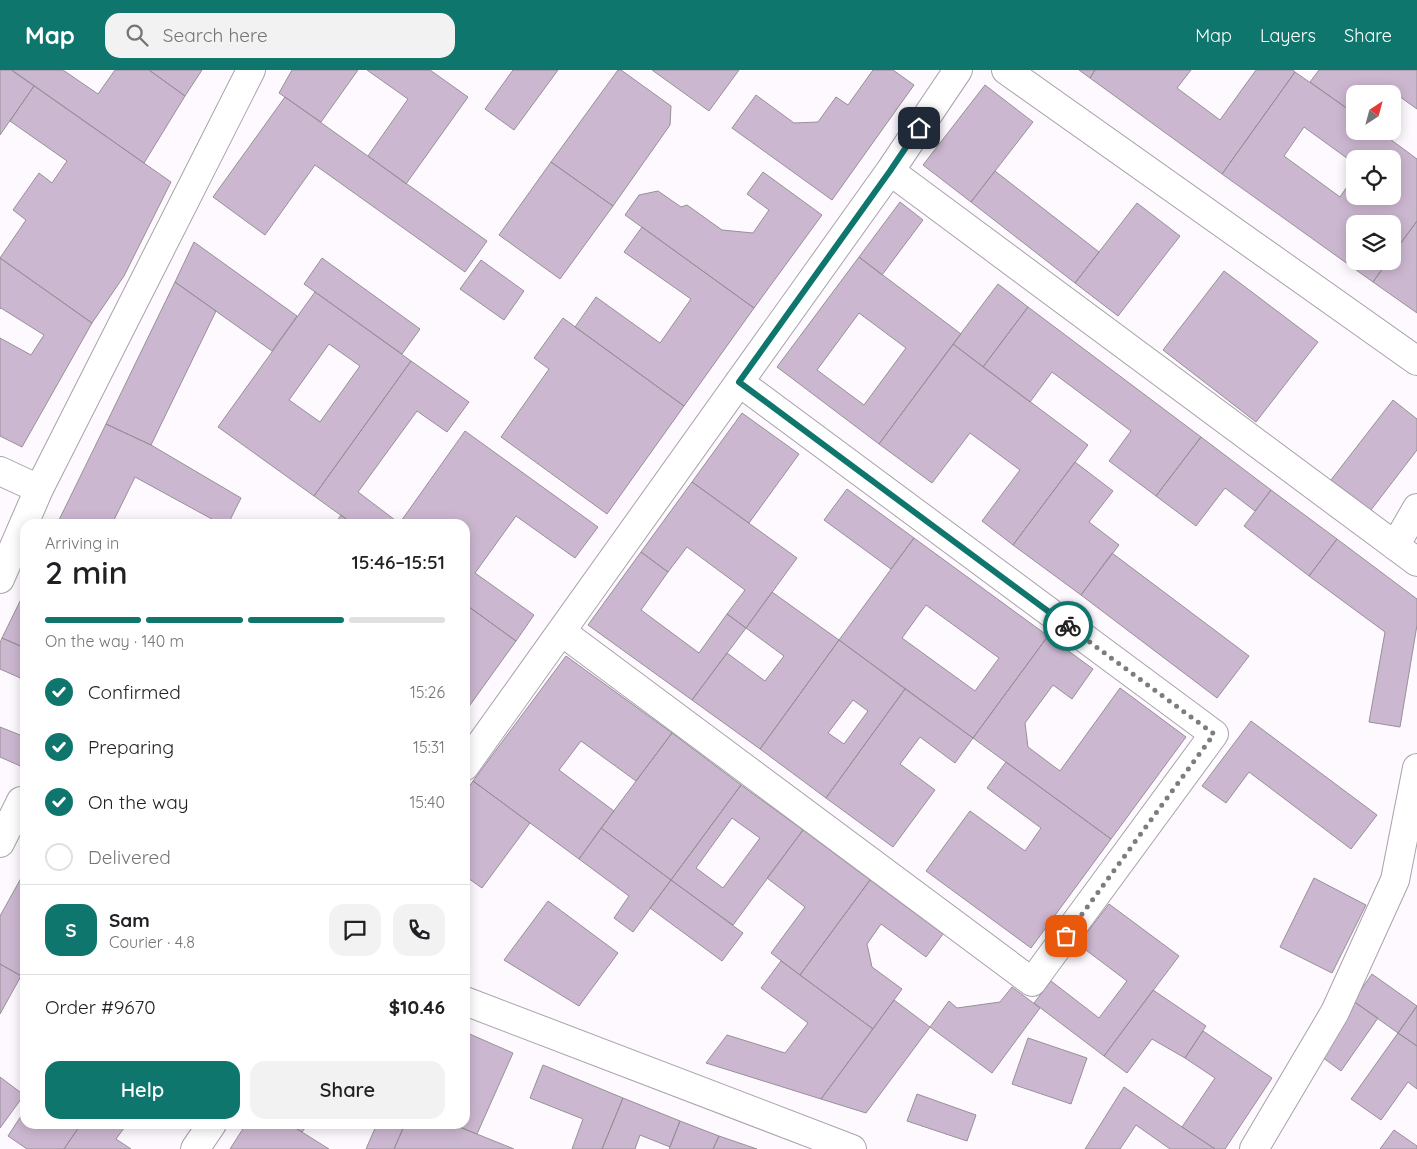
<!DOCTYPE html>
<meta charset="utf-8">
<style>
body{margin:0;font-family:Quicksand,sans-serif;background:#f2f2f2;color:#202124;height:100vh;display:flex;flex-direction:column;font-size:19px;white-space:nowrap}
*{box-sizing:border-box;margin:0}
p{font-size:16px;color:#757577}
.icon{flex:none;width:28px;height:28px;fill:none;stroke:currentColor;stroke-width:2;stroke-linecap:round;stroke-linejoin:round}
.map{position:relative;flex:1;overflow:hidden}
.sheet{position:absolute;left:20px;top:449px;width:450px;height:610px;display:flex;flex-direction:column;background:#fff;border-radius:15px;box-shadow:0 2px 12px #0003}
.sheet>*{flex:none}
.needle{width:32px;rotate:36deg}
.tools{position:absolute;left:1346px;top:15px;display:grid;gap:10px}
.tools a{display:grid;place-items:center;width:55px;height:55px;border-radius:10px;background:#fff;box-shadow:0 2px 12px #0003;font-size:25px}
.pin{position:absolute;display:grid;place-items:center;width:42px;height:42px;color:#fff;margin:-21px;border-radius:10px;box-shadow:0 2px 8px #0006}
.courier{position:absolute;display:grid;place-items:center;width:50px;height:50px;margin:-25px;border:4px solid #0f766e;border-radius:50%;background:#fff;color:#222;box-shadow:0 1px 6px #0007}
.headline em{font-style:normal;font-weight:600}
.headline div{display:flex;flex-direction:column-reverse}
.headline{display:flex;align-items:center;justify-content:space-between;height:85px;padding:0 25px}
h1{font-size:32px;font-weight:600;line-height:38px}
.bar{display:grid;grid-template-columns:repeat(4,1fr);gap:8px 5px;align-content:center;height:60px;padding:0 25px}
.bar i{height:6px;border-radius:4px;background:#e0e0e0}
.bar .selected{background:#0f766e}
.bar p{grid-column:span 4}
.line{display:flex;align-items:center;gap:12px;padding:0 25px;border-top:1px solid #e0e0e0}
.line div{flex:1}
.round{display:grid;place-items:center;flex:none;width:52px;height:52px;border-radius:15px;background:#f2f2f2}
ol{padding:0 25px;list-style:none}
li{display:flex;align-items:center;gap:15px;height:55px}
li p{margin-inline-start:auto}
li .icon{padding:5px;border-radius:50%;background:#0f766e;color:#fff;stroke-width:4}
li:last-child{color:#757577}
li i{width:28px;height:28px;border:2px solid #e0e0e0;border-radius:50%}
.action{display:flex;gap:10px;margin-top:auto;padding:10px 25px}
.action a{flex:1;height:58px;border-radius:15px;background:#0f766e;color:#fff;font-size:20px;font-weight:600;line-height:58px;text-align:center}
.action a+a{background:#f2f2f2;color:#202124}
header{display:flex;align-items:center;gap:30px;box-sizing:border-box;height:70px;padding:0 25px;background:#0f766e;color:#fff}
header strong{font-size:24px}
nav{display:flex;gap:28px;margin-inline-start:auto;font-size:18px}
.search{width:350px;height:45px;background:#f2f2f2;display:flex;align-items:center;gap:12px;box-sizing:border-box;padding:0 18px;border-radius:15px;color:#757577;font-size:19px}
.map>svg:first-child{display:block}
.building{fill:#ccb7d0;stroke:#979098;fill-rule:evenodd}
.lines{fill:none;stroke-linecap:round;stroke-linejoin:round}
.minor-casing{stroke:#a8a2aa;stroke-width:30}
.minor{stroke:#fff;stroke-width:28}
.done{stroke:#7f7c80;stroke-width:5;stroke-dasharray:0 9}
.route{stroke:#0f766e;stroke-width:6}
</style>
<header>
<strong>Map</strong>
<div class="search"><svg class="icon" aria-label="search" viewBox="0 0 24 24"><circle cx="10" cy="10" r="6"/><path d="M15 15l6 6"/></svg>Search here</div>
<nav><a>Map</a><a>Layers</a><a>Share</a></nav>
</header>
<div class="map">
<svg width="1417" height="1079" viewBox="0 0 1417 1079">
<rect width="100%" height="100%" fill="#fef9fe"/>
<!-- building -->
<path class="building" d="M 0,0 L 11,0 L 34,16 L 0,65 Z
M 12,0 L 63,0 L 98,24 L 115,0 L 149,0 L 185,26 L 144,93 Z
M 149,0 L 202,0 L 185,26 Z
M 292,0 L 358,0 L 321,52 L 279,23 Z
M 367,0 L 430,0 L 468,27 L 406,114 L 368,86 L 408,29 Z
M 513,0 L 558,0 L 514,60 L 485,39 Z
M 618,0 L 621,0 L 671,36 L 670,55 L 613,136 L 551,92 Z
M 652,0 L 739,0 L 709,41 Z
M 873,0 L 893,0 L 914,15 L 832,130 L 732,58 L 756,25 L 794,53 L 818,52 L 836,27 L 848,35 Z
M 1079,0 L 1095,0 L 1090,8 Z
M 1095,0 L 1191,0 L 1177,18 L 1220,50 L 1256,0 L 1293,0 L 1295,2 L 1222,104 L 1090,8 Z
M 1319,0 L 1417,0 L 1417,39 L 1385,16 L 1380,24 L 1355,24 L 1355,44 L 1310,12 Z
M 1295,2 L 1355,44 L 1355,61 L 1379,61 L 1417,89 L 1417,151 L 1392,185 L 1392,154 L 1355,154 L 1355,191 L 1388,191 L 1373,212 L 1222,104 ZM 1304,57 L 1355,94 L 1355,89 L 1392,89 L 1392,126 L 1355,126 L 1355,105 L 1340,127 L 1284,86 Z
M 985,15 L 1033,52 L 971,132 L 923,95 Z
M 34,16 L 171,112 L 124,206 L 92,253 L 0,188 L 26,150 L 13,140 L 39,103 L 52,113 L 67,91 L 10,51 Z
M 285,27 L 487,171 L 465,202 L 315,95 L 265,165 L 213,127 Z
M 551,92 L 613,136 L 560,209 L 499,165 Z
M 995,101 L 1099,182 L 1075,213 L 971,132 Z
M 763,102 L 822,145 L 754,238 L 625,145 L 639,125 L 658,121 L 681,137 L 687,135 L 722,160 L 753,163 L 769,140 L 747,124 Z
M 900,132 L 923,150 L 882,205 L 859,187 Z
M 1137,133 L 1180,166 L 1118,246 L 1075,213 Z
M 1417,151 L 1417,243 L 1373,212 L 1388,191 L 1392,191 L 1392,185 Z
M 642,157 L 754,238 L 684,336 L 575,257 L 596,227 L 660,273 L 691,229 L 624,182 Z
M 194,172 L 297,246 L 272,281 L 175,212 Z
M 859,187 L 961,264 L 879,374 L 777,297 ZM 859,243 L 906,278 L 864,335 L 817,300 Z
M 0,188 L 92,253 L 22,377 L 0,366 L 0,268 L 31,285 L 44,265 L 1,238 L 0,239 Z
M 322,188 L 420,259 L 402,284 L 304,214 Z
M 481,190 L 524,221 L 504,250 L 460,219 Z
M 1224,201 L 1318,272 L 1256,352 L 1163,280 Z
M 175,212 L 216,241 L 151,375 L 106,354 Z
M 998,214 L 1028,237 L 983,297 L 953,274 Z
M 315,222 L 411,291 L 314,426 L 218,357 ZM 329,274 L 360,296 L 320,352 L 289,330 Z
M 1028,237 L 1201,367 L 1156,426 L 1109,391 L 1131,361 L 1052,302 L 1030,332 L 983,297 Z
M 563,248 L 684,336 L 607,444 L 501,367 L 549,299 L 534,288 Z
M 953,274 L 1088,375 L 1013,475 L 982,451 L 1020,400 L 970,363 L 932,413 L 879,374 Z
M 411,291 L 469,332 L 447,362 L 417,341 L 358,422 L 399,453 L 399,454 L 353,454 L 314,426 Z
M 1393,330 L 1417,349 L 1417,380 L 1371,440 L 1331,410 Z
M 742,343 L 799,384 L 749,453 L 692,412 Z
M 106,354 L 151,375 L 241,428 L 228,454 L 221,454 L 135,407 L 112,454 L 57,454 Z
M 465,361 L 598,457 L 575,488 L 516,446 L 475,503 L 534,545 L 516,571 L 465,534 L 465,454 L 399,454 Z
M 1201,367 L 1271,420 L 1255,441 L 1225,418 L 1196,456 L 1156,426 Z
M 1075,392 L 1113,421 L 1089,452 L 1119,475 L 1081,525 L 1013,475 Z
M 692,412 L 797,488 L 746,558 L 727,544 L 745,520 L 687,477 L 668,502 L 641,482 Z
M 847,419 L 914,468 L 891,499 L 824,450 Z
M 1271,420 L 1337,469 L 1309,506 L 1244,456 Z
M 341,445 L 353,454 L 335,454 Z
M 914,468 L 1048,566 L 973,668 L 839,570 ZM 926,535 L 999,588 L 975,621 L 902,568 Z
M 1337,469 L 1417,529 L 1417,555 L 1400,657 L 1369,652 L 1385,562 L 1309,506 Z
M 641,482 L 668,502 L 641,540 L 699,583 L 727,544 L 746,558 L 692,630 L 588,555 Z
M 1112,483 L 1249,586 L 1217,628 L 1081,525 Z
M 25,521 L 25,578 L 2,568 Z
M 772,522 L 839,570 L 760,679 L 692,630 L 727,583 L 765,611 L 784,586 L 746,558 Z
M 465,534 L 516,571 L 465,642 Z
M 1048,566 L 1093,599 L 1072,629 L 1053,615 L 1025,653 L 1028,677 L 1060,701 L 1120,618 L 1186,667 L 1111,769 L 973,668 Z
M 2,568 L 25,578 L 25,610 L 0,599 L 0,573 Z
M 839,570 L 905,619 L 826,728 L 760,679 ZM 853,630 L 868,641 L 844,674 L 828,663 Z
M 566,586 L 672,663 L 636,711 L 581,671 L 559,700 L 614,741 L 579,789 L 473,711 Z
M 905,619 L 973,668 L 955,693 L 920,667 L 900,694 L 935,720 L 893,777 L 826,728 Z
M 1251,651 L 1377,745 L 1351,779 L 1249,702 L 1226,733 L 1202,716 Z
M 0,657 L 25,667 L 25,698 L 0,687 Z
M 672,663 L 741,715 L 671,810 L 601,758 Z
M 1006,692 L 1111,769 L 1031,878 L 926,801 L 970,741 L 1025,781 L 1041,758 L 987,718 Z
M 473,711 L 530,753 L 482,818 L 465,806 L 465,723 Z
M 741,715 L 803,760 L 733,855 L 671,810 ZM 732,748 L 760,768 L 723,818 L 696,798 Z
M 601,758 L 671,810 L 633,862 L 614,848 L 629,826 L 579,789 Z
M 803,760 L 870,810 L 800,905 L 771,883 L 805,837 L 767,808 Z
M 25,801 L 25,908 L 0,894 L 0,846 Z
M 1314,808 L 1366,835 L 1332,903 L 1280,877 Z
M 671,810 L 743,863 L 722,891 L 650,838 Z
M 870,810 L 943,864 L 926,887 L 881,854 L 867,874 L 872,897 L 902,919 L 873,959 L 800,905 Z
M 548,831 L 618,883 L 579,936 L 504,890 Z
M 1109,834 L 1179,886 L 1104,986 L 1034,933 L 1051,911 L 1099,948 L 1127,911 L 1078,874 Z
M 781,891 L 873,959 L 821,1029 L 706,993 L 727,965 L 785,983 L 808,953 L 761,918 Z
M 0,894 L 21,906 L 0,944 Z
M 1372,904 L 1417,936 L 1398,963 L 1353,931 Z
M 1012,917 L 1040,938 L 992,1003 L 930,957 L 949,931 L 957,938 L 1000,932 Z
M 1153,920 L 1206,956 L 1185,988 L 1152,969 L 1127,1003 L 1104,986 Z
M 894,930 L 930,957 L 866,1043 L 821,1029 Z
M 1353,931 L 1378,948 L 1341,1001 L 1322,987 Z
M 1417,936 L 1417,976 L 1398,963 Z
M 1203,961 L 1272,1008 L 1225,1079 L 1215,1079 L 1182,1057 L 1215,1008 L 1185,988 Z
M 465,962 L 513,983 L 477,1064 L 452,1054 L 465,1054 Z
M 1398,963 L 1417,976 L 1417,1019 L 1408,1012 L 1381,1050 L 1351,1029 Z
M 1028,968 L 1087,988 L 1071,1034 L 1012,1014 Z
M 543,995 L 623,1028 L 602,1079 L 572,1079 L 583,1049 L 530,1028 Z
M 0,1007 L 24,1025 L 0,1058 Z
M 1124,1017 L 1182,1057 L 1215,1079 L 1170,1079 L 1136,1055 L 1120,1079 L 1085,1079 Z
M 917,1024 L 976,1045 L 967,1071 L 907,1051 Z
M 623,1028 L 680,1051 L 670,1077 L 640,1065 L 635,1079 L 602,1079 Z
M 25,1040 L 25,1054 L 81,1054 L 64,1079 L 27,1079 L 8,1066 Z
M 680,1051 L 719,1066 L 713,1079 L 669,1079 Z
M 81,1054 L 127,1054 L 116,1069 L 131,1079 L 64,1079 Z
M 246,1054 L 289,1054 L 329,1079 L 230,1079 Z
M 289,1054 L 308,1054 L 302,1062 Z
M 373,1054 L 405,1054 L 394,1079 L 366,1079 L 376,1056 Z
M 405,1054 L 452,1054 L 514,1079 L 394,1079 Z
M 1394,1060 L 1417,1076 L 1417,1079 L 1380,1079 Z
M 719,1066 L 757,1079 L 713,1079 Z"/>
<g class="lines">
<!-- minor casing -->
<g class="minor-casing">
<path id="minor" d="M 1006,0 L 1417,291
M 890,101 L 1417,492
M 0,401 L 39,419
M 1395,476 L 1417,438
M 0,509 L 39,419 L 251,0
M 562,562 L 1032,912 L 1214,664 L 739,312
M 465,696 L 890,101 L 958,0
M 0,773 L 21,731
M 465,931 L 852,1079
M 195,1079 L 212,1054
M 1254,1079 L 1335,942 L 1395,810 L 1417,698"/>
</g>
<!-- minor -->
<use href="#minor" class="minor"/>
</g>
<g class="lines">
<!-- done -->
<path class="done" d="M 1066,866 L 1214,664 L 1068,556"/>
<!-- route -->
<path class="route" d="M 919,58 L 890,101 L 739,312 L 1068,556"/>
</g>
</svg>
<div class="tools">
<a><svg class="needle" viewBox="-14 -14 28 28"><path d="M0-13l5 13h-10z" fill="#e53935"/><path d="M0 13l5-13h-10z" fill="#757577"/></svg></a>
<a><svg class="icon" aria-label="locate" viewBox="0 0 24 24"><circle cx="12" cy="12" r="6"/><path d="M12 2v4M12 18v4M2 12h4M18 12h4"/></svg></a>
<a><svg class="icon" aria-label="layers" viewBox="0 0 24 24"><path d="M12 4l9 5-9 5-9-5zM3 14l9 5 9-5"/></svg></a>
</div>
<div class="pin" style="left:1066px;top:866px;background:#ea580c"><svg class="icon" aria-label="bag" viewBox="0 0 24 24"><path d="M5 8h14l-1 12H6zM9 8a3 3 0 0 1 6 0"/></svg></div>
<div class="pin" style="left:919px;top:58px;background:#1f2937"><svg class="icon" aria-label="home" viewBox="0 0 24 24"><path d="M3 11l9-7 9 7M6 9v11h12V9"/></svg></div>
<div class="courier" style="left:1068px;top:556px"><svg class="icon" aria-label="bike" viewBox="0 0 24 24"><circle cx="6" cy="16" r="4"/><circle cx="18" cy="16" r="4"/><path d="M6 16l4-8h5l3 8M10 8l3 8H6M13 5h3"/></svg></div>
<section class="sheet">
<div class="headline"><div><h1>2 min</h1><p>Arriving in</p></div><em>15:46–15:51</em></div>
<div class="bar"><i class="selected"></i><i class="selected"></i><i class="selected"></i><i></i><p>On the way · 140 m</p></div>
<ol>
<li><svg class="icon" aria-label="check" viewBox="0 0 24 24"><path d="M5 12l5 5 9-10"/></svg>Confirmed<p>15:26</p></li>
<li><svg class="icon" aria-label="check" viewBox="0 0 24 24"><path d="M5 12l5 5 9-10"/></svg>Preparing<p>15:31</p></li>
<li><svg class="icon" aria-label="check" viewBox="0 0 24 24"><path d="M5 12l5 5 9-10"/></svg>On the way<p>15:40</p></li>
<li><i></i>Delivered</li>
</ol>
<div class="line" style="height:90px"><b class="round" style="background:#0f766e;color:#fff">S</b><div><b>Sam</b><p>Courier · 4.8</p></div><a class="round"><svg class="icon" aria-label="chat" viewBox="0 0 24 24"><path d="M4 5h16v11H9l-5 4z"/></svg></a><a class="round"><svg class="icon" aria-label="phone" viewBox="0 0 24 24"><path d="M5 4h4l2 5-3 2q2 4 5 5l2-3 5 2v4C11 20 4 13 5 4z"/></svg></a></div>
<div class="line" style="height:65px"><div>Order #9670</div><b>$10.46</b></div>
<div class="action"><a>Help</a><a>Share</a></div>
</section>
</div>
